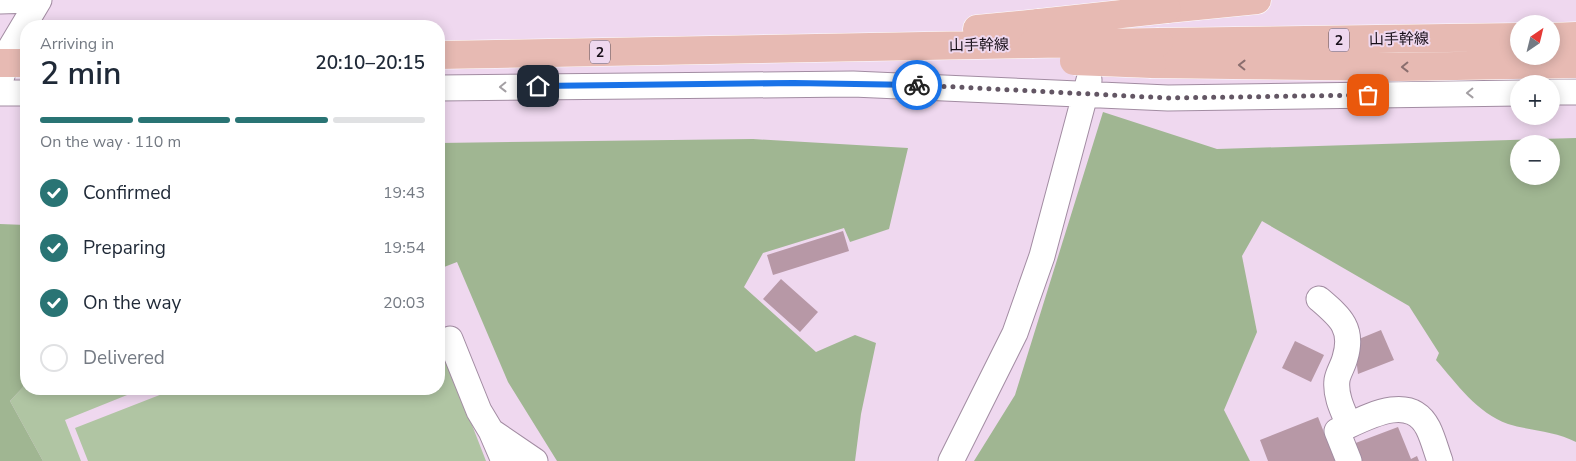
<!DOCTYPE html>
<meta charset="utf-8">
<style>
body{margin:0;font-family:"Nunito Sans","Noto Sans JP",sans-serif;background:#f2f2f3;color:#1f2937;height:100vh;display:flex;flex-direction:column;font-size:19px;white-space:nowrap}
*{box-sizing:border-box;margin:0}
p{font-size:16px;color:#747a83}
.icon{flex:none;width:28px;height:28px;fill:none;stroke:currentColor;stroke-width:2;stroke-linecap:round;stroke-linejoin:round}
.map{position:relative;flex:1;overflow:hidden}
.panel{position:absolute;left:20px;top:20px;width:425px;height:375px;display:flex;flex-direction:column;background:#fff;border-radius:20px;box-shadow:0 2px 12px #0003}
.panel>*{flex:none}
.needle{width:32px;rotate:35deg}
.buttons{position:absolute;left:1510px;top:15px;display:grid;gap:10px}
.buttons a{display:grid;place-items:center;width:50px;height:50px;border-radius:50%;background:#fff;box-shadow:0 2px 12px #0003;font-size:25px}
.pin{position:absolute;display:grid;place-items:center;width:42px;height:42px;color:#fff;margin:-21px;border-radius:10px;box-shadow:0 2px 8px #0006}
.courier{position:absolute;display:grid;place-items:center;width:50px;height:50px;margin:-25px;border:4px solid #1a73e8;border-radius:50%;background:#fff;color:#222;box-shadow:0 1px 6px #0007}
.summary em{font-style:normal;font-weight:600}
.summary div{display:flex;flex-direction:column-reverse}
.summary{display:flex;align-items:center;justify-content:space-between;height:85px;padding:0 20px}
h1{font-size:32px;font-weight:600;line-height:38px}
.bar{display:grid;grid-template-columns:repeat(4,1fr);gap:8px 5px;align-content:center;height:60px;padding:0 20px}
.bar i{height:6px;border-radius:4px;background:#e0e1e3}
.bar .active{background:#297474}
.bar p{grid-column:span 4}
ol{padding:0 20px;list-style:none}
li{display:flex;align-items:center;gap:15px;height:55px}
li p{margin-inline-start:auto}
li .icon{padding:5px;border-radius:50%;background:#297474;color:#fff;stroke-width:4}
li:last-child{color:#747a83}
li i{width:28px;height:28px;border:2px solid #e0e1e3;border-radius:50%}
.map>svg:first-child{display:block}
.green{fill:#b0c5a3}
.forest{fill:#a0b692;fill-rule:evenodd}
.building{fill:#b798a6}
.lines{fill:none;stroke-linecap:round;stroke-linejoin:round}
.minor-casing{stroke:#a28ca2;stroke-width:27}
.major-casing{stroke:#fff;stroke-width:29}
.minor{stroke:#fff;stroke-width:25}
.major{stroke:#e7bab3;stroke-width:28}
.major-bridge-casing{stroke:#fff;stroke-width:29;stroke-linecap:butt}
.major-bridge{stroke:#e7bab3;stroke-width:28}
.oneway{stroke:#8a6e6e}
.oneway2{stroke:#a39fa3}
.done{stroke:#635664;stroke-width:5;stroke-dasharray:0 9}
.route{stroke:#1a73e8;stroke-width:6}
.labels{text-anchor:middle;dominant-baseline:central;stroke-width:4;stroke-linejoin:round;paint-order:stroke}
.shield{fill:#efd8ef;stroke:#584c59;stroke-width:1}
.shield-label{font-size:14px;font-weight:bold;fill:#181019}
.street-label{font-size:15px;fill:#181019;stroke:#efd8ef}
</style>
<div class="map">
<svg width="1576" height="461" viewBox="0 0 1576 461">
<rect width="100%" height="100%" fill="#efd8ef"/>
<!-- green -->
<path class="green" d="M 439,340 L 486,461 L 88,461 L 75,428 L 175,389 L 439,389 Z
M 26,384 L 26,389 L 142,389 L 65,420 L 81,461 L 43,461 L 10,401 Z"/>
<!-- forest -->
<path class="forest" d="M 1103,112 L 1217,149 L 1576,138 L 1576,442 C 1555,431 1531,431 1508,424 C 1477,413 1457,384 1436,360 L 1439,353 L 1409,306 L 1262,221 L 1242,256 L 1257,332 L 1224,410 L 1250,461 L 974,461 L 1015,395 ZM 1519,144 L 1551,144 L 1551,176 L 1519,176 Z
M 753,139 L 908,148 L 889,229 L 850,242 L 844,228 L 763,253 L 744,287 L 816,352 L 855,335 L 876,343 L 861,414 L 855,461 L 557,461 L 508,382 L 457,262 L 439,269 L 439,143 Z
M 0,224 L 26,225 L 26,384 L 10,401 L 43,461 L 0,461 Z"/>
<!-- building -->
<path class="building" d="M 843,231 L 849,251 L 773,275 L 767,255 Z
M 781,279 L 818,312 L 800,332 L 763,299 Z
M 1381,330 L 1394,360 L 1358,374 L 1354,341 Z
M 1295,341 L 1324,355 L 1311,382 L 1282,368 Z
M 1318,417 L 1335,461 L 1268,461 L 1260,440 Z
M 1398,427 L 1411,459 L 1417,456 L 1419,461 L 1360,461 L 1353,444 Z"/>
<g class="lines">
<!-- minor casing -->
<g class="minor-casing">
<path id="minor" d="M 0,1 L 32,0
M 0,82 L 11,47 L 39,0
M 439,88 L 853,84 L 1168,98 L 1519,93
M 1551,92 L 1576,92
M 0,93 L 26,93
M 1319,299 C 1340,317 1354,328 1345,358 C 1343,366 1338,373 1337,380 C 1335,396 1343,411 1349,425
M 450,339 L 479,411 L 491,431 L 504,461
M 491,431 L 535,461
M 951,461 L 1015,333 L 1042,256 L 1089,80
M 1349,461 L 1337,431 C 1364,419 1409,391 1428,428 C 1433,438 1436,450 1440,461"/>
</g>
<!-- major casing -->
<g class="major-casing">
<path id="major" d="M 1167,9 L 1257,0
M 977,29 L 1039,23
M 1551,37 L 1576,36
M 1159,42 L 1519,37
M 439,55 L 1032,44
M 1152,64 L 1399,67 L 1576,64"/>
</g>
<!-- minor -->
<use href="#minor" class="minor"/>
<!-- major -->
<use href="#major" class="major"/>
<!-- major-bridge casing -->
<g class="major-bridge-casing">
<path id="major-bridge" d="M 1039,23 L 1167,9
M 1032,44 L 1159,42
M 1074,61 L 1152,64
M 0,63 L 26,63"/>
</g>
<!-- major-bridge -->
<use href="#major-bridge" class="major-bridge"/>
</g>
<!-- one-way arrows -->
<defs><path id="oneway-chevron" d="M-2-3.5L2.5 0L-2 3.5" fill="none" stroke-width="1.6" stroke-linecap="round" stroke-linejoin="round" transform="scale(1.25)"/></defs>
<g class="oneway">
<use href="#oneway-chevron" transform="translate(1242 65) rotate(-179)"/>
<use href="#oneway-chevron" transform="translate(1405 67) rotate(179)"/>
</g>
<g class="oneway2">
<use href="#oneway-chevron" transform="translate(503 87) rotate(179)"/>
<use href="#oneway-chevron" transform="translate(1470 93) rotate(179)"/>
</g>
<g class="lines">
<!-- done -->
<path class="done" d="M 917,85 L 1168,98 L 1368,95"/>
<!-- route -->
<path class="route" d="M 538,86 L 794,83 L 917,85"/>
</g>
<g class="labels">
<!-- shield labels -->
<g class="shield">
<rect x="1329" y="28.5" width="20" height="23" rx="4"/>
<rect x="590" y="40.5" width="20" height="23" rx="4"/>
</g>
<g class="shield-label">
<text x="1339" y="40">2</text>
<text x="600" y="52">2</text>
</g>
<!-- street labels -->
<g class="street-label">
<text transform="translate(1399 39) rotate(-1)">山手幹線</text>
<text transform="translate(979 45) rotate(-1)">山手幹線</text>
</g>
</g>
</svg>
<div class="buttons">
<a><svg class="needle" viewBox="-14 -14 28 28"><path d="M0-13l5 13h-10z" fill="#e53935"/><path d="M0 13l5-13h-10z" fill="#747a83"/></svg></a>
<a>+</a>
<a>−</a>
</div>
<div class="pin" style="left:1368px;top:95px;background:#ea580c"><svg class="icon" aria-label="bag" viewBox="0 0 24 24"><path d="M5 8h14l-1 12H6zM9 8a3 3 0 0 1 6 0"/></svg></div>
<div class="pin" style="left:538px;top:86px;background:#1f2937"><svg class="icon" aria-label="home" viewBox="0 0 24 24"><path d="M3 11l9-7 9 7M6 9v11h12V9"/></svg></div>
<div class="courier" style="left:917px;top:85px"><svg class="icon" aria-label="bike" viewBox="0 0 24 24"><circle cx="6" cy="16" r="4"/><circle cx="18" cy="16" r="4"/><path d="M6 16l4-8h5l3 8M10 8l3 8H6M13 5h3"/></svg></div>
<section class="panel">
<div class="summary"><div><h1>2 min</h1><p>Arriving in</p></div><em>20:10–20:15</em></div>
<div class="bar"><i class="active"></i><i class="active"></i><i class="active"></i><i></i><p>On the way · 110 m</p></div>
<ol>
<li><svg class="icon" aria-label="check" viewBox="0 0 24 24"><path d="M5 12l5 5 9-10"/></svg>Confirmed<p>19:43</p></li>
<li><svg class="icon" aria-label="check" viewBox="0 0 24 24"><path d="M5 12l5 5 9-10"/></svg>Preparing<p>19:54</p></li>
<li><svg class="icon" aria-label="check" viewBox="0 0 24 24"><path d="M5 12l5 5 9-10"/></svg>On the way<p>20:03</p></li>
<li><i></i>Delivered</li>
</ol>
</section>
</div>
